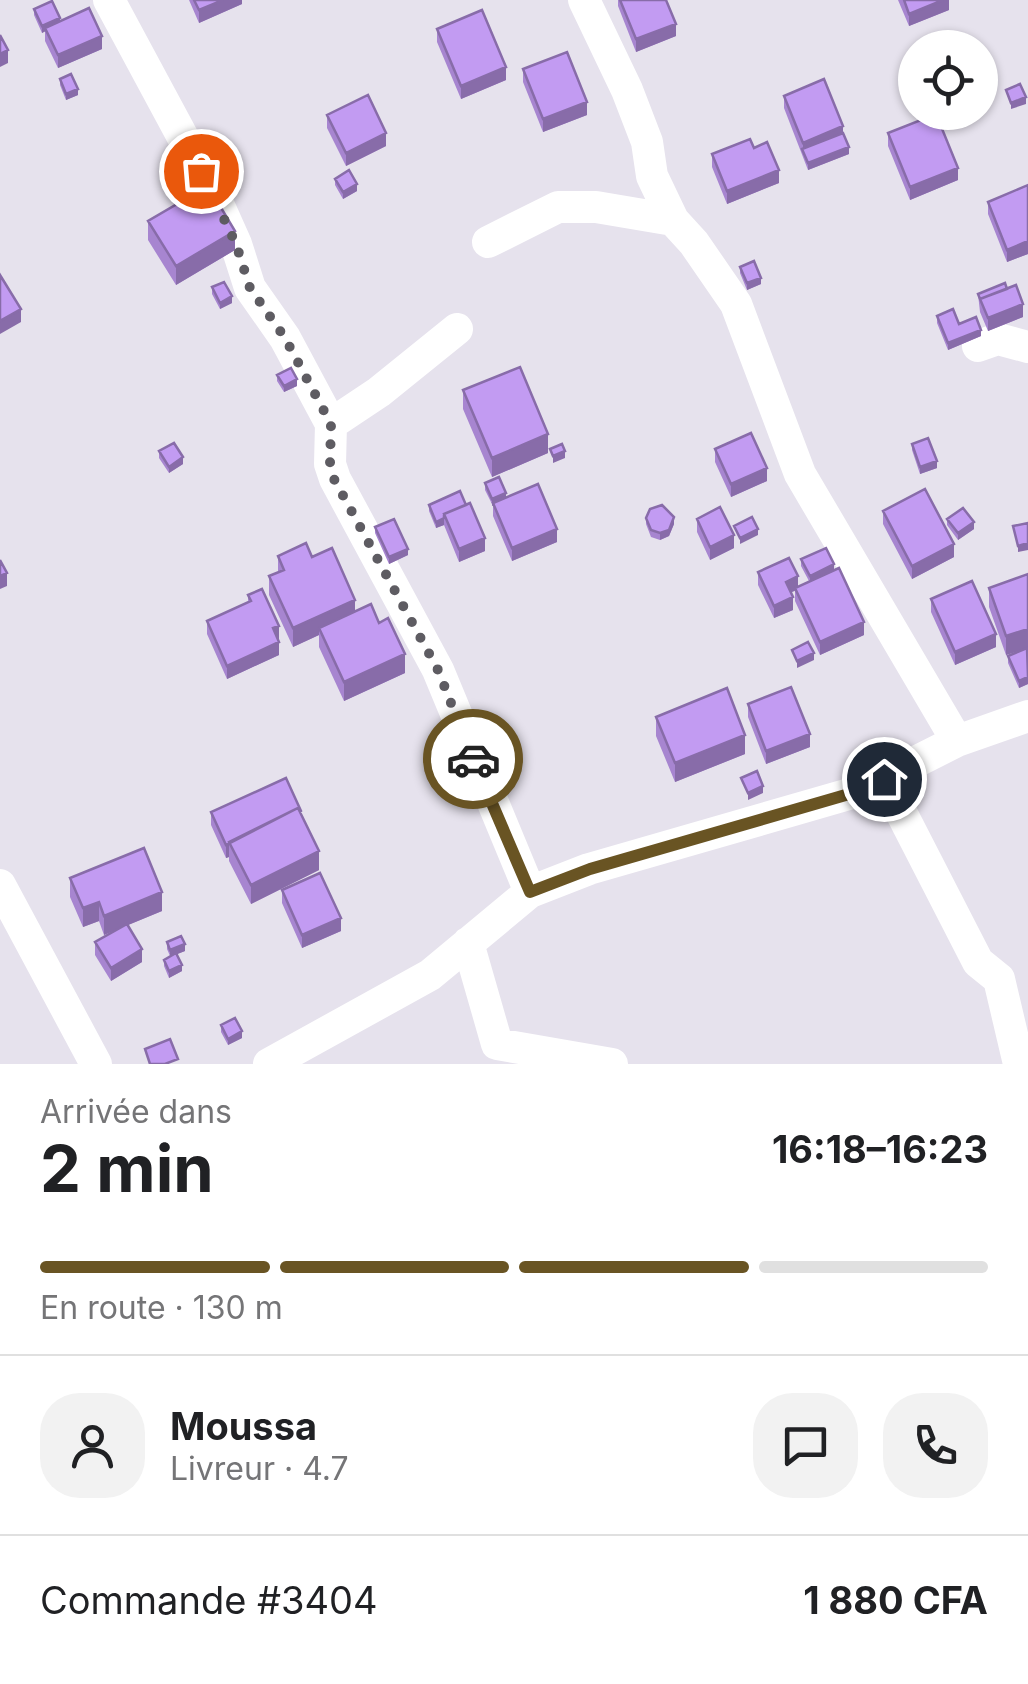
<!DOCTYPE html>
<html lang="fr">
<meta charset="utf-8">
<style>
body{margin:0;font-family:Inter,sans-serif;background:#f2f2f2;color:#202124;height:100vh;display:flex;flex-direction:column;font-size:38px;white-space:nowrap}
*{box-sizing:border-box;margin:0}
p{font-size:32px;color:#757577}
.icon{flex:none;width:55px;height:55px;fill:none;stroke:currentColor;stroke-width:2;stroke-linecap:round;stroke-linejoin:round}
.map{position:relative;height:1064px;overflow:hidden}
.panel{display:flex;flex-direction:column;background:#fff;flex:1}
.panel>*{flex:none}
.fabs{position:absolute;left:898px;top:30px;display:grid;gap:20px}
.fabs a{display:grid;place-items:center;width:100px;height:100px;border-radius:50%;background:#fff;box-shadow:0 2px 8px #0004;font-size:50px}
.pin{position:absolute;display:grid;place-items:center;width:85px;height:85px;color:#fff;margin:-42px;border:5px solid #fff;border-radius:50%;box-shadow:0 2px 10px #0007}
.courier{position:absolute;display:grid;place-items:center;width:100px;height:100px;margin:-50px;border:8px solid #695423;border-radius:50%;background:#fff;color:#222;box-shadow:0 2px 12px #0007}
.headline em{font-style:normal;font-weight:700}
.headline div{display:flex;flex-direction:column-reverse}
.headline{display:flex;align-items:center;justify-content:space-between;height:170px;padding:0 40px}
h1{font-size:65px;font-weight:700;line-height:75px}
.bar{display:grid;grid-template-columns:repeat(4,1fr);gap:15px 10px;align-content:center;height:120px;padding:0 40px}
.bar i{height:12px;border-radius:8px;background:#e0e0e0}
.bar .selected{background:#695423}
.bar p{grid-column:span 4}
.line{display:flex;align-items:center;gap:25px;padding:0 40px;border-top:2px solid #e0e0e0}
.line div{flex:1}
.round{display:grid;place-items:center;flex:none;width:105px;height:105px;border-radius:40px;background:#f2f2f2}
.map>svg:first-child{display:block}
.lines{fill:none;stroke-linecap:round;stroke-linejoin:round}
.street{stroke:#fff;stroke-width:32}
.wall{fill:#a785d0}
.shaded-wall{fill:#886ca9}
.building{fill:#c29bf2;stroke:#886ca9;stroke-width:2.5}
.done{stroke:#5e5c62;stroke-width:10;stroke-dasharray:0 18}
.route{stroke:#695423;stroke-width:12}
</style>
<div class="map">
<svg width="1028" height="1064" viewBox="0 0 1028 1064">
<rect width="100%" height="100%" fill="#e6e2ed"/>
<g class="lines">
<!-- street -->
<path class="street" d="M 109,0 L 215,197 L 236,244 L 250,288 L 285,338 L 331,424
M 584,0 L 627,90 L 647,142 L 652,176 L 673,220 L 694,243 L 736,304 L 800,474 L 957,741
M 488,242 L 558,207 L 596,207 L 673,220
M 457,329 L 379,392 L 331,424 L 330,464 L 335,479 L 438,670 L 530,892 L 589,869 L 856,792 L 957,741 L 1028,716
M 978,346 L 998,339 L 1028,347
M 884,779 L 978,962 L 999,979 L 1019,1064
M 0,885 L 96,1064
M 468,943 L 497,1044 L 612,1064
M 269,1064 L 430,975 L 530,892"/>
</g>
<!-- wall -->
<path class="wall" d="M 189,0 L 242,0 L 242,4 L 199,23 Z
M 618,0 L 666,0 L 676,36 L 636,52 L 618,6 Z
M 898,0 L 949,0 L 949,10 L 909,26 Z
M 34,9 L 60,22 L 102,49 L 58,68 L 45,41 L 45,31 L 42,33 L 34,15 Z
M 437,29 L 506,80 L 461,99 L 437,42 Z
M 523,69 L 587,115 L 543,132 L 523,82 Z
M 60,79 L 78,95 L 66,100 L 60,85 Z
M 784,96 L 843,133 L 849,154 L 808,170 L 784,108 Z
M 327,115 L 386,146 L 346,166 L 327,128 Z
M 888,133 L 958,180 L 910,200 L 888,146 Z
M 712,154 L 779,183 L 727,204 L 712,167 Z
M 335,179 L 357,191 L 343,199 L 335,185 Z
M 1028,185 L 1028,254 L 1007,262 L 988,214 L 988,202 Z
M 148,221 L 235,250 L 176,285 L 148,240 Z
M 740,267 L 761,284 L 747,290 L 740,273 Z
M 212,287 L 232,303 L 220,309 L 212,294 Z
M 978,294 L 1023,317 L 988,331 L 980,312 Z
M 937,316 L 959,324 L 981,336 L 948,350 L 937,323 Z
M 277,375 L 297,386 L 284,392 L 277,381 Z
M 463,390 L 548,453 L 492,477 L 463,409 Z
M 912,444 L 937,468 L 920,474 L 912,450 Z
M 715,449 L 767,481 L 731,497 L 715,462 Z
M 159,451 L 183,464 L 169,473 L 159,458 Z
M 485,483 L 506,497 L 557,542 L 512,561 L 493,516 L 493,506 L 485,490 Z
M 460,491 L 485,551 L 459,562 L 444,525 L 436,528 L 429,511 L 429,505 Z
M 883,511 L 954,557 L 912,579 L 883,524 Z
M 646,518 L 674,524 L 669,536 L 660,540 L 651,537 L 646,524 Z
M 697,519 L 734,548 L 710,560 L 697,532 Z
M 947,519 L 974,529 L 958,540 L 947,525 Z
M 375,527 L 408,555 L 389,564 L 375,533 Z
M 278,556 L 312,557 L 405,673 L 344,701 L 319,647 L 319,635 L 293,647 L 269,595 L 269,576 L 278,573 Z
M 801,559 L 834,570 L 864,635 L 820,655 L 795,601 L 795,591 L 791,592 L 793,610 L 774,618 L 758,585 L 758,572 L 798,587 L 809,581 L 801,566 Z
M 1028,574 L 1028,648 L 1006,655 L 989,607 L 989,588 Z
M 248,595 L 279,639 L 279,655 L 227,679 L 207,634 L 207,621 L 248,602 Z
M 931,599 L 996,647 L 955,665 L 931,612 Z
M 1028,650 L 1028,684 L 1019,688 L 1008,663 L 1008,656 Z
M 748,704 L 810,747 L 766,764 L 748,717 Z
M 656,717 L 745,754 L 675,782 L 656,736 Z
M 211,812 L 301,815 L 319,870 L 251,904 L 229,861 L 229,857 L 226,858 L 211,825 Z
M 70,878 L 162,911 L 128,925 L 142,962 L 111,981 L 95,955 L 95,942 L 115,930 L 104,935 L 99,921 L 83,927 L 70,897 Z
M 282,890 L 341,931 L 302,948 L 282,903 Z
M 167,942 L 185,951 L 177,954 L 182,971 L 169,978 L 164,966 L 164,960 L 170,956 L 167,949 Z
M 221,1025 L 242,1038 L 228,1045 L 221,1032 Z"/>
<!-- shaded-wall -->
<path class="shaded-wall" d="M 223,0 L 242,0 L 242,4 L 199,23 L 199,10 Z
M 943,0 L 949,0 L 949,10 L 909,26 L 909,14 Z
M 60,18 L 60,24 L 42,33 L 42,26 Z
M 676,24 L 676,36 L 636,52 L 636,39 Z
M 102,36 L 102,49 L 58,68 L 58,55 Z
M 8,50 L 8,63 L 0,67 L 0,54 Z
M 506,67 L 506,80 L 461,99 L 461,86 Z
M 78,89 L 78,95 L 66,100 L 66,94 Z
M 1026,97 L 1026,104 L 1011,109 L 1011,103 Z
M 587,102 L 587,115 L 543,132 L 543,119 Z
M 843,126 L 843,139 L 803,150 L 803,143 Z
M 386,133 L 386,146 L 346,166 L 346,153 Z
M 849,147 L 849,154 L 808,170 L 808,163 Z
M 958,168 L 958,180 L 910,200 L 910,187 Z
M 779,170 L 779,183 L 727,204 L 727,191 Z
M 357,184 L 357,191 L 343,199 L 343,192 Z
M 235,231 L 235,250 L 176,285 L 176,266 Z
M 1028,241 L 1028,254 L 1007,262 L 1007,250 Z
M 761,278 L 761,284 L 747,290 L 747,283 Z
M 232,296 L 232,303 L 220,309 L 220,303 Z
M 1023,304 L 1023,317 L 988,331 L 988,318 Z
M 21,309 L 21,322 L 0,334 L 0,321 Z
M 981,330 L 981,336 L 948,350 L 948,343 Z
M 297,379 L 297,386 L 284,392 L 284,386 Z
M 548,434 L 548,453 L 492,477 L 492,458 Z
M 565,451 L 565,458 L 553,463 L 553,456 Z
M 183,457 L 183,464 L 169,473 L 169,467 Z
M 937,461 L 937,468 L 920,474 L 920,467 Z
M 767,468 L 767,481 L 731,497 L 731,484 Z
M 506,493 L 506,500 L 492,506 L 492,499 Z
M 674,517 L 674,524 L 669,536 L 660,540 L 660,533 Z
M 444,518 L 444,525 L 436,528 L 436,522 Z
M 974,522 L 974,529 L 958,540 L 958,533 Z
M 557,529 L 557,542 L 512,561 L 512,548 Z
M 758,529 L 758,535 L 740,544 L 740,538 Z
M 734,535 L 734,548 L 710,560 L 710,547 Z
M 485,538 L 485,551 L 459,562 L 459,549 Z
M 1028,543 L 1028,550 L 1018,552 L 1018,546 Z
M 954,544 L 954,557 L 912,579 L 912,566 Z
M 408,549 L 408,555 L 389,564 L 389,557 Z
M 834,564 L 834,571 L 810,582 L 810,576 Z
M 7,573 L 7,586 L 0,589 L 0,576 Z
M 798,576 L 798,589 L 786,595 L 786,582 Z
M 793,597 L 793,610 L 774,618 L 774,606 Z
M 355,600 L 355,618 L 319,628 L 319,635 L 293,647 L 293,628 Z
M 864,622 L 864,635 L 820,655 L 820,642 Z
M 279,626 L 279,639 L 273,641 L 273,628 Z
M 1028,629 L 1028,648 L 1006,655 L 1006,636 Z
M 996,634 L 996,647 L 955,665 L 955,652 Z
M 279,642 L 279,655 L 227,679 L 227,666 Z
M 814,653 L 814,660 L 797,668 L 797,661 Z
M 405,654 L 405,673 L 344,701 L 344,682 Z
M 1028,677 L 1028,684 L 1019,688 L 1019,681 Z
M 810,734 L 810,747 L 766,764 L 766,751 Z
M 745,735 L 745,754 L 675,782 L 675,763 Z
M 763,786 L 763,793 L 748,800 L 748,793 Z
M 229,844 L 229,857 L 226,858 L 226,845 Z
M 319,851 L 319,870 L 251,904 L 251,885 Z
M 162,892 L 162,911 L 104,935 L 104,916 Z
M 99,902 L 99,921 L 83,927 L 83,908 Z
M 341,918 L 341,931 L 302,948 L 302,935 Z
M 185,944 L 185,951 L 170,957 L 170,950 Z
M 142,949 L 142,962 L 111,981 L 111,968 Z
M 182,965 L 182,971 L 169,978 L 169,971 Z
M 242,1031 L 242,1038 L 228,1045 L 228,1039 Z"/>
<!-- building -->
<path class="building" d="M 194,0 L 223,0 L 199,10 Z
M 620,0 L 666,0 L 676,24 L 636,39 Z
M 904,0 L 943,0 L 909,14 Z
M 52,1 L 60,18 L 42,26 L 34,9 Z
M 89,8 L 102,36 L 58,55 L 45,28 Z
M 482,10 L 506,67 L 461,86 L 437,29 Z
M 0,35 L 8,50 L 0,54 Z
M 567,52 L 587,102 L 543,119 L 523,69 Z
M 71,74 L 78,89 L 66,94 L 60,79 Z
M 824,79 L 843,126 L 803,143 L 784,96 Z
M 1020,84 L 1026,97 L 1011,103 L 1006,90 Z
M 368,95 L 386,133 L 346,153 L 327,115 Z
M 936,114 L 958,168 L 910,187 L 888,133 Z
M 843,133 L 849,147 L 808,163 L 802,149 Z
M 750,139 L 754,148 L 767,142 L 779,170 L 727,191 L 712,154 Z
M 349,170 L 357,184 L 343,192 L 335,179 Z
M 1028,185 L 1028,241 L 1007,250 L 988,202 Z
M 208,186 L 235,231 L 176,266 L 148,221 Z
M 754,261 L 761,278 L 747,283 L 740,267 Z
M 0,275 L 21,309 L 0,321 Z
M 224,282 L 232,296 L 220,303 L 212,287 Z
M 1005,283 L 1007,289 L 980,299 L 978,294 Z
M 1016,285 L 1023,304 L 988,318 L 980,299 Z
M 953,309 L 959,324 L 976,317 L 981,330 L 948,343 L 937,316 Z
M 520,367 L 548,434 L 492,458 L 463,390 Z
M 291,368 L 297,379 L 284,386 L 277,375 Z
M 751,433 L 767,468 L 731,484 L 715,449 Z
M 928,438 L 937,461 L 920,467 L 912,444 Z
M 174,443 L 183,457 L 169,467 L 159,451 Z
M 562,444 L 565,451 L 553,456 L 550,449 Z
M 499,477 L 506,493 L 492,499 L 485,483 Z
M 538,484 L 557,529 L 512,548 L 493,503 Z
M 925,489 L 954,544 L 912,566 L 883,511 Z
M 460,491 L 466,505 L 444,514 L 444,518 L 436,522 L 429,505 Z
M 470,503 L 485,538 L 459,549 L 444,514 Z
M 662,505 L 674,517 L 669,530 L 660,533 L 651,530 L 646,518 L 650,509 Z
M 720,507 L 734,535 L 710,547 L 697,519 Z
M 963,508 L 974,522 L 958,533 L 947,519 Z
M 752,517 L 758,529 L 740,538 L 734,526 Z
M 394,519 L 408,549 L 389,557 L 375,527 Z
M 1028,523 L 1028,543 L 1018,546 L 1013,526 Z
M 306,543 L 312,557 L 332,548 L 355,600 L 293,628 L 269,576 L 284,570 L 278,556 Z
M 826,548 L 834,564 L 810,576 L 801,559 Z
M 789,558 L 798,576 L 786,582 L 793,597 L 774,606 L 758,572 Z
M 0,560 L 7,573 L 0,576 Z
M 839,568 L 864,622 L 820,642 L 795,588 Z
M 1028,574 L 1028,629 L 1006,636 L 989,588 Z
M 972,581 L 996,634 L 955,652 L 931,599 Z
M 262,589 L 279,626 L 273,628 L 279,642 L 227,666 L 207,621 L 251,601 L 248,595 Z
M 371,604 L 379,623 L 388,618 L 405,654 L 344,682 L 319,628 Z
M 808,642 L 814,653 L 797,661 L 792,650 Z
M 1027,648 L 1028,677 L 1019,681 L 1008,656 Z
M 791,687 L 810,734 L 766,751 L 748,704 Z
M 727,688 L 745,735 L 675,763 L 656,717 Z
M 757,771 L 763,786 L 748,793 L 741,778 Z
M 286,778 L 301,811 L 300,812 L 298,808 L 226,845 L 211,812 Z
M 298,808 L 319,851 L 251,885 L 229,842 Z
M 144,848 L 162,892 L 104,916 L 99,902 L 83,908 L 70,878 Z
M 320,873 L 341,918 L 302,935 L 282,890 Z
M 127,924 L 142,949 L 111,968 L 95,942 Z
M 181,936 L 185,944 L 170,950 L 167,942 Z
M 176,953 L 182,965 L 169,971 L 164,960 Z
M 235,1018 L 242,1031 L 228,1039 L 221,1025 Z
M 170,1039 L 178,1059 L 165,1064 L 150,1064 L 145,1049 Z"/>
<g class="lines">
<!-- done -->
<path class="done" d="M 201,171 L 236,244 L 250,288 L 285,338 L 331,424 L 330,464 L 334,479 L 438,670 L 473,759"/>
<!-- route -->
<path class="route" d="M 473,759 L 530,892 L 590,869 L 856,792 L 884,779"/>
</g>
</svg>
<div class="fabs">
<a><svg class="icon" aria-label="locate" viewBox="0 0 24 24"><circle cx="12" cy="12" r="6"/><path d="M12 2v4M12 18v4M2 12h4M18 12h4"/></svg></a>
</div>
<div class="pin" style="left:201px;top:171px;background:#ea580c"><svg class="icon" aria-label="bag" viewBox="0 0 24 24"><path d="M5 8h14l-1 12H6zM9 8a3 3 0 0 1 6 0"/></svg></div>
<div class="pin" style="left:884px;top:779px;background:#1f2937"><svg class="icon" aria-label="home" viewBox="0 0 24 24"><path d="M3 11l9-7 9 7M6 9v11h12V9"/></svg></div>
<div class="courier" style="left:473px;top:759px"><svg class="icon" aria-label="car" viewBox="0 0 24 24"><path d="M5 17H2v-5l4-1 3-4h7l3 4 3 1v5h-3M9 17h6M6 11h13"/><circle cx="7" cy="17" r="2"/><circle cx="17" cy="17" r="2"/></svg></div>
</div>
<section class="panel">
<div class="headline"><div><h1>2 min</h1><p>Arrivée dans</p></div><em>16:18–16:23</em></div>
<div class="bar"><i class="selected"></i><i class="selected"></i><i class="selected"></i><i></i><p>En route · 130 m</p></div>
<div class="line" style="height:180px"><a class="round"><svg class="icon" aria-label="person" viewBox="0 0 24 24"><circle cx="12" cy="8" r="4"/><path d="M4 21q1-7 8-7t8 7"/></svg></a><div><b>Moussa</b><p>Livreur · 4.7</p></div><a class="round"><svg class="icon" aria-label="chat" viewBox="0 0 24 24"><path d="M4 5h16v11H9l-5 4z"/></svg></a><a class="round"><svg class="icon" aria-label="phone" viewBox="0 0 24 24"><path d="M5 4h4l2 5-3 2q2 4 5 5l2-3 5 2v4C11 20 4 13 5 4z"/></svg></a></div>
<div class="line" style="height:130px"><div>Commande #3404</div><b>1 880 CFA</b></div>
</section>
